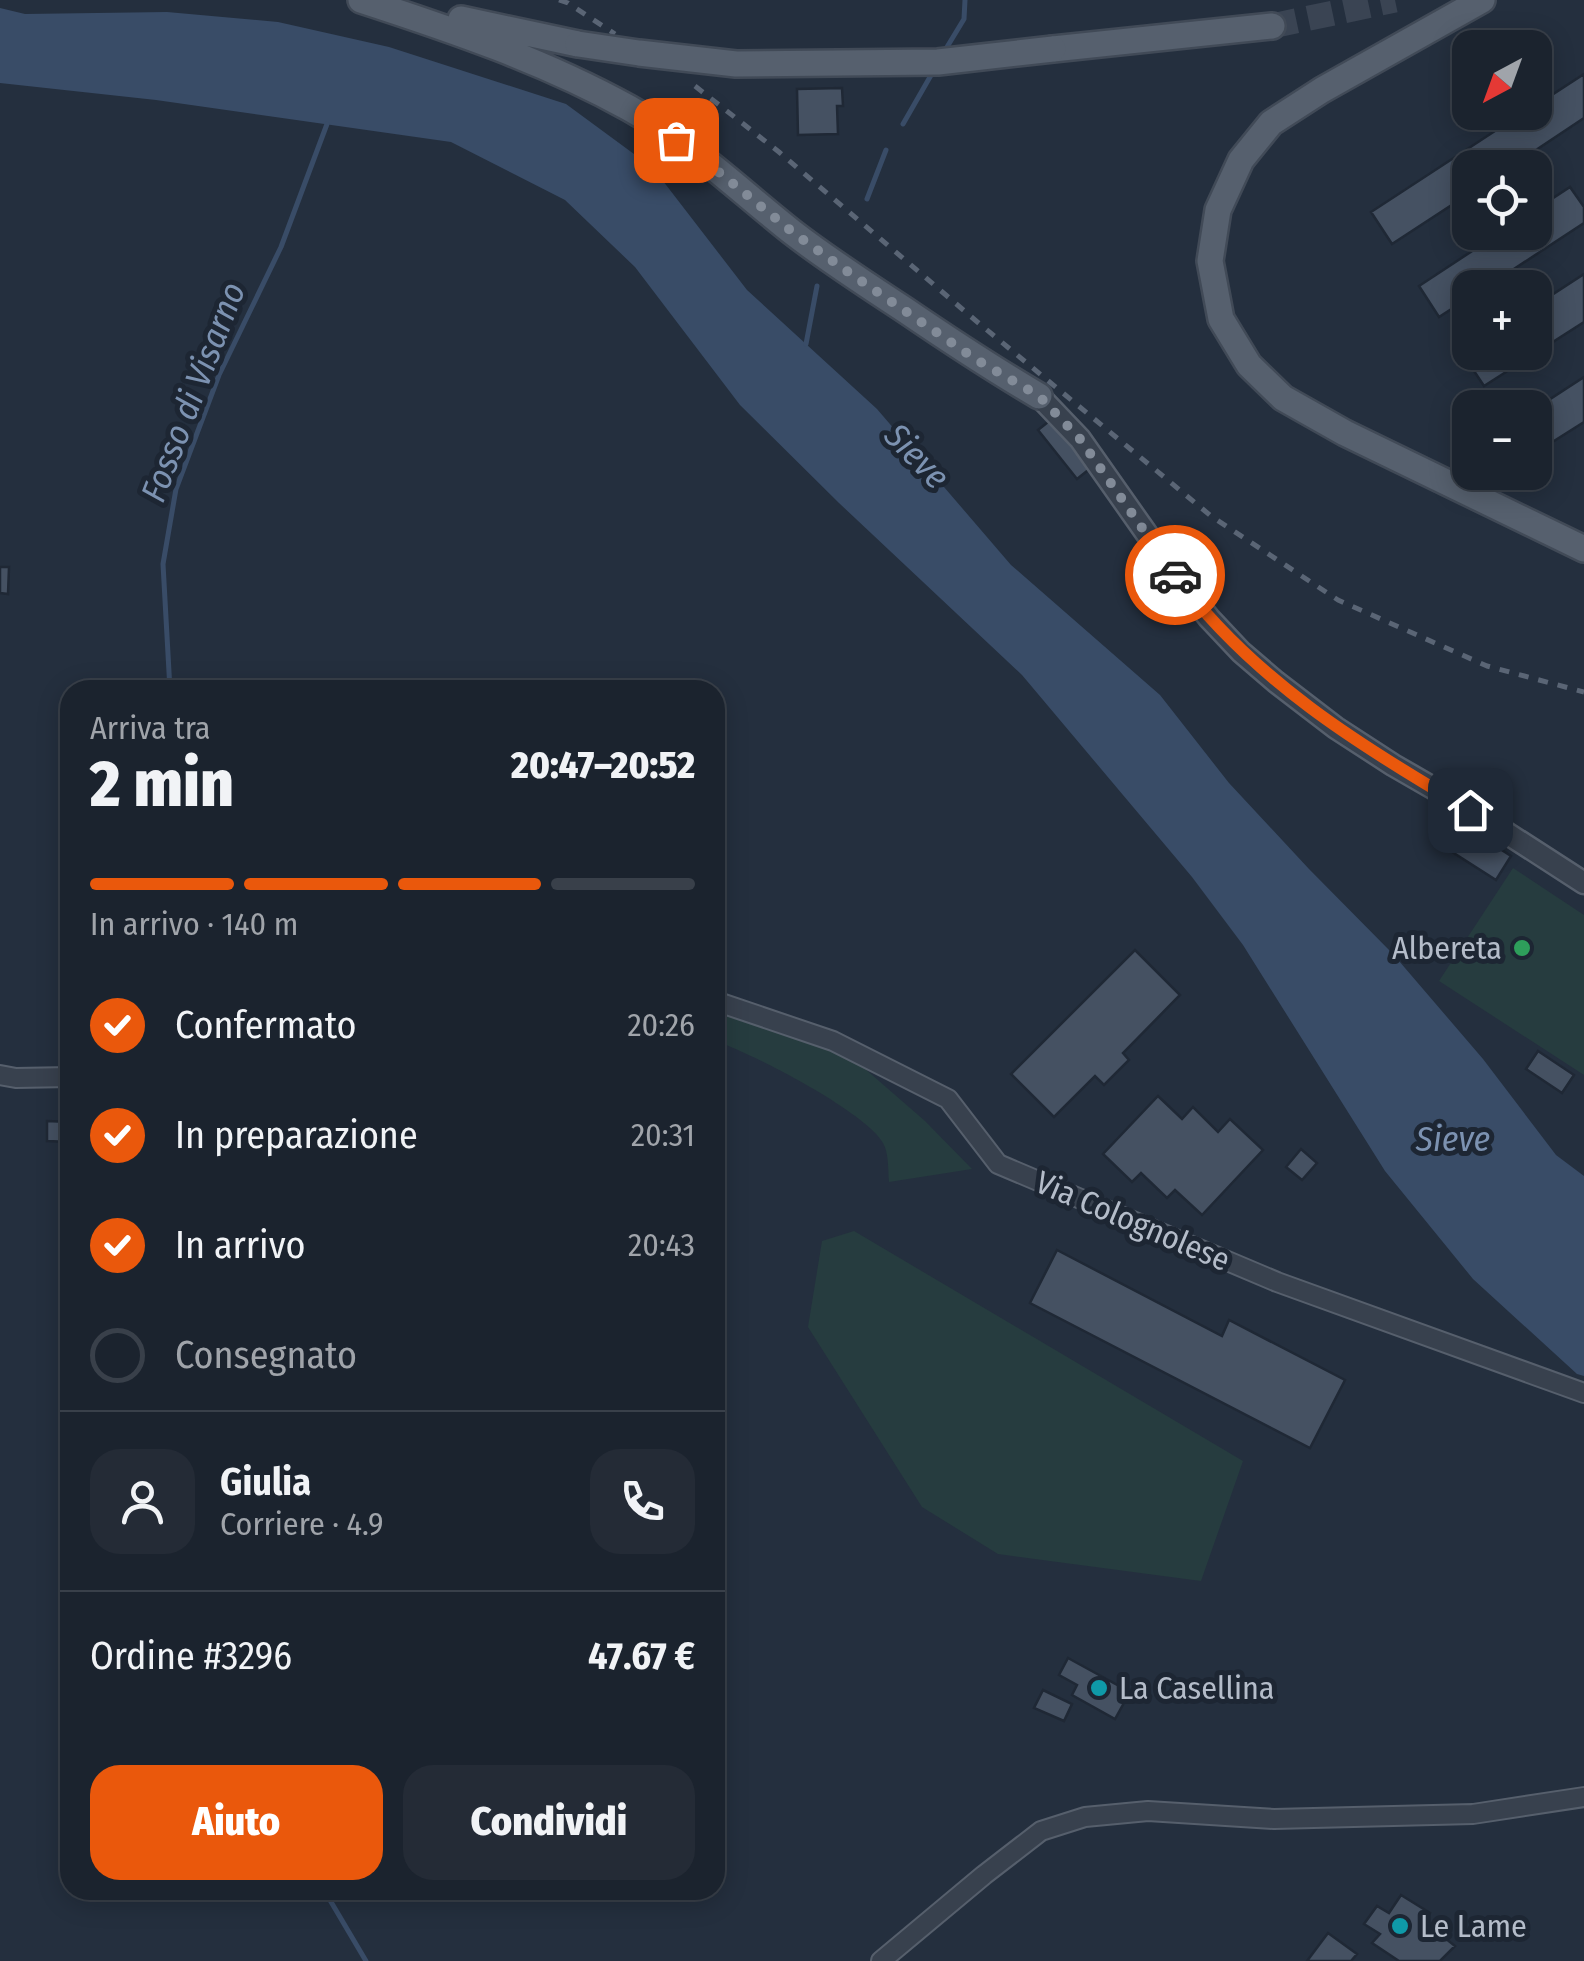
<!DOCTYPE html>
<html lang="it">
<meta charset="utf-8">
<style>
body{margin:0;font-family:"Fira Sans Condensed",sans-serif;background:#242b36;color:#f1f3f6;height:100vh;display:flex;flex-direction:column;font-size:38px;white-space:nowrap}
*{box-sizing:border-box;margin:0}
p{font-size:32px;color:#a0a4aa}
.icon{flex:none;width:55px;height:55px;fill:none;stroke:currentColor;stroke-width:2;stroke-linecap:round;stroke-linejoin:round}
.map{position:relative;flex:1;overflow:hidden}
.details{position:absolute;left:60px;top:680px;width:665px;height:1220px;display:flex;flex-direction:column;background:#1b232e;border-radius:30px;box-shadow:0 5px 25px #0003,0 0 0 2px #39404a}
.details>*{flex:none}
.needle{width:65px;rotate:221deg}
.tools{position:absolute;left:1452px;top:30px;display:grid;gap:20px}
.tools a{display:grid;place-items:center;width:100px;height:100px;border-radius:20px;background:#1b232e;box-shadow:0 5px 25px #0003,0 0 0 2px #39404a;font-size:50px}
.pin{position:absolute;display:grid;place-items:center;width:85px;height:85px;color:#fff;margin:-42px;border-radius:20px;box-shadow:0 5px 15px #0006}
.courier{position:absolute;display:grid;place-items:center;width:100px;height:100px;margin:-50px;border:8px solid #ea580c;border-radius:50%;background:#fff;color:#222;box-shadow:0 2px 12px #0007}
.headline em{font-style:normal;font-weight:800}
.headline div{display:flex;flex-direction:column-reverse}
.headline{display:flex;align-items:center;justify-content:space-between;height:170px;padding:0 30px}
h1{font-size:65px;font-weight:800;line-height:75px}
.bar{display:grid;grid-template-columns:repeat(4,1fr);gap:15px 10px;align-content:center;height:120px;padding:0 30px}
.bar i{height:12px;border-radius:8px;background:#39404a}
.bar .on{background:#ea580c}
.bar p{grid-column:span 4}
.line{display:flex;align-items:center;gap:25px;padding:0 30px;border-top:2px solid #39404a}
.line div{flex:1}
.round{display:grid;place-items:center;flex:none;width:105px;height:105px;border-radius:30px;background:#242b36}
ol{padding:0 30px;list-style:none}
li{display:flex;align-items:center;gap:30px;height:110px}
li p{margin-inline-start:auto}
li .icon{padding:10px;border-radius:50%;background:#ea580c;color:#fff;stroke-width:4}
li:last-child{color:#a0a4aa}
li i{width:55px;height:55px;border:5px solid #39404a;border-radius:50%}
.primary-button{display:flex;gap:20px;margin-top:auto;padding:20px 30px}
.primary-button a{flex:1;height:115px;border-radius:30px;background:#ea580c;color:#fff;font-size:40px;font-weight:800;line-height:115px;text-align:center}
.primary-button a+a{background:#242b36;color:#f1f3f6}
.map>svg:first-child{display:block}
.green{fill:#263c3f}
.water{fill:#394c67}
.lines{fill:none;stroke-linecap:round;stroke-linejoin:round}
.stream{stroke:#394c67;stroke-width:5}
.building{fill:#455162;stroke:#1f2835;stroke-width:2.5}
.primary-tunnel{stroke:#3a4453;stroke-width:25;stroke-dasharray:25 12;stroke-linecap:butt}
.minor-casing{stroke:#565f6c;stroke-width:22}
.tertiary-casing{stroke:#565f6c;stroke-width:25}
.primary-casing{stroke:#414a57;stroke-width:30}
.minor{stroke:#38414e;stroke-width:18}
.tertiary{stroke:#38414e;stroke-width:20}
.primary{stroke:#56606e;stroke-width:25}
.rail{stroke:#5a6575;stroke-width:5;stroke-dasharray:10 10;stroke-linecap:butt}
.primary-bridge-casing{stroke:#414a57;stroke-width:30;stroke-linecap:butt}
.primary-bridge{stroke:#56606e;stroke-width:25}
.done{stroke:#828b98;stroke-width:10;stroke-dasharray:0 18}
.route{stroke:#ea580c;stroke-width:12}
.leisure-dot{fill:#2e9e5b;stroke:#1d2633;stroke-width:4}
.culture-dot{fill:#0f9aa8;stroke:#1d2633;stroke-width:4}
.labels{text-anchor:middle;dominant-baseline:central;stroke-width:10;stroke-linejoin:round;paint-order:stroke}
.poi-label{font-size:32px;fill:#b4bcc9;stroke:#1d2633;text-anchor:start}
.street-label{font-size:32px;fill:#b4bcc9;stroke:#1d2633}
.water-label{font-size:35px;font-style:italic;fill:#7c92b1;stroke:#1d2633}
</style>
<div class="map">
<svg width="1584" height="1961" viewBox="0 0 1584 1961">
<rect width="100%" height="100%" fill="#242f3e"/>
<!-- green -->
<path class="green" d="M 1513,868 L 1584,915 L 1584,1075 L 1439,981 Z
M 715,1001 L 833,1041 L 925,1121 L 972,1169 L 889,1182 C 888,1171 889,1153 883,1143 C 866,1112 750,1052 715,1041 Z
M 854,1231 L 1243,1461 L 1201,1581 L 998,1554 L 922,1507 L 808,1327 L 822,1241 Z"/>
<!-- water -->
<path class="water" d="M 0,8 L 25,14 L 167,12 L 278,22 L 389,47 L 566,104 L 653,168 L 747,290 L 877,409 L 1011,565 L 1160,695 L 1229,783 L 1309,869 L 1393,954 L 1483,1059 L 1556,1155 L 1584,1176 L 1584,1376 L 1577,1374 L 1473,1279 L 1385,1171 L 1243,945 L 1192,877 L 1022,675 L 839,503 L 740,405 L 635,267 L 565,200 L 451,142 L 156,100 L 0,83 Z"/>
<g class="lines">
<!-- stream -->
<path class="stream" d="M 944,52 L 964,19 L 965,0
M 903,124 L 934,70
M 867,199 L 886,150
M 806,344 L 817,286
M 170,690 L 163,564 L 176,489 L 219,375 L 281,247 L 327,124
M 324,1890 L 366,1961"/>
</g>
<!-- building -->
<path class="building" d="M 1584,74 L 1584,118 L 1509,168 L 1470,168 L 1470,193 L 1392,244 L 1371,212 L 1524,112 L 1535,112 L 1535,106 Z
M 842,88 L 843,106 L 837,106 L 838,134 L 798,135 L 797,89 Z
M 1570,187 L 1584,207 L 1584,223 L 1485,288 L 1470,288 L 1470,297 L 1439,317 L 1419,286 L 1501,232 L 1535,232 L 1535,210 Z
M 1584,274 L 1584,322 L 1484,386 L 1462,353 L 1470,348 L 1470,352 L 1535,352 L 1535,306 Z
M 1584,377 L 1584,422 L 1535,453 L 1535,409 Z
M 1053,418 L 1092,467 L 1077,479 L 1038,430 Z
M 0,567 L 9,567 L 8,594 L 0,593 Z
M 1461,824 L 1511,856 L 1496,880 L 1446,848 Z
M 1135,950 L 1180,995 L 1123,1053 L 1129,1060 L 1104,1085 L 1095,1076 L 1054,1117 L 1011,1074 Z
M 1538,1051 L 1574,1075 L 1562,1093 L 1526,1069 Z
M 1158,1096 L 1182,1119 L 1193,1107 L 1218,1132 L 1230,1119 L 1263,1150 L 1202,1215 L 1175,1190 L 1167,1198 L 1141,1173 L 1132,1182 L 1103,1154 Z
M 47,1121 L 70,1122 L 70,1142 L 47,1141 Z
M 1301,1149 L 1317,1163 L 1302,1180 L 1286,1167 Z
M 1057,1250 L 1222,1336 L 1229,1320 L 1345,1380 L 1310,1448 L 1030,1303 Z
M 1068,1658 L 1130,1692 L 1115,1719 L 1072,1695 L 1077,1685 L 1059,1675 Z
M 1043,1690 L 1072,1704 L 1064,1721 L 1034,1708 Z
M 1401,1895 L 1430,1913 L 1425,1922 L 1455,1946 L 1440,1961 L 1399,1961 L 1372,1943 L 1380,1934 L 1364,1924 L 1377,1906 L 1389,1913 Z
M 1328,1933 L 1357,1954 L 1351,1961 L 1307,1961 Z"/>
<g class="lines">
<!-- primary-tunnel -->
<path class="primary-tunnel" d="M 1272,26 L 1395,0"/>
<!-- minor casing -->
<g class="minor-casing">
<path id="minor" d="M 715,1001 L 833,1041 L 948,1099 L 998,1164 L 1277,1282 L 1584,1393
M 0,1075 L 16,1078 L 70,1077
M 881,1961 L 984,1875 L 1041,1831 L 1085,1817 L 1148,1811 L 1274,1819 L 1473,1814 L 1584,1797"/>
</g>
<!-- tertiary casing -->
<g class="tertiary-casing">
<path id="tertiary" d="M 1039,396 L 1080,439 L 1182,584 L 1209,618 L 1241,652 L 1276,682 L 1336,728 L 1393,765 L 1471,810 L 1584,883"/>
</g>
<!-- primary casing -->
<g class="primary-casing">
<path id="primary" d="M 361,0 C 453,30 544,61 629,108 C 688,141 739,190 792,232 C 828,260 867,285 905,310 C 949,340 993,369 1039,396
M 1482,0 L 1322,90 L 1271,123 L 1241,160 L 1218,210 L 1210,261 L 1221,319 L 1249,365 L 1283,398 L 1345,433 L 1584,549
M 461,19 L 578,44
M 1053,49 L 1272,26"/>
</g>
<!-- minor -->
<use href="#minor" class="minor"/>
<!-- tertiary -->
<use href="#tertiary" class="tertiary"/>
<!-- primary -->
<use href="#primary" class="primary"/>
<!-- rail -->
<path class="rail" d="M 559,0 L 568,3 L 615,34
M 695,86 L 779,152 L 975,320 L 1211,516 L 1338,600 L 1487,666 L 1584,692"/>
<!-- primary-bridge casing -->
<g class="primary-bridge-casing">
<path id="primary-bridge" d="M 578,44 L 639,53 L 736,64 L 938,62 L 1053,49"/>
</g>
<!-- primary-bridge -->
<use href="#primary-bridge" class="primary-bridge"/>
</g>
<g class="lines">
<!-- done -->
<path class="done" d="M 676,140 L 699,156 L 795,234 L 851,274 L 977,360 L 1039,396 L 1080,439 L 1175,575"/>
<!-- route -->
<path class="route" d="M 1175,575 C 1252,679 1360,746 1470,810"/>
</g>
<!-- markers -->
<circle class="leisure-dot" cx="1522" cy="948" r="10"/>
<g class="culture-dot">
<circle cx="1099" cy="1688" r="10"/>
<circle cx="1400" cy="1926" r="10"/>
</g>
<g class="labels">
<!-- poi labels -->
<g class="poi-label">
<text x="1502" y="948" text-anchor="end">Albereta</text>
<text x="1119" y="1688">La Casellina</text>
<text x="1420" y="1926">Le Lame</text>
</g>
<!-- street labels -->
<g class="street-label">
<text transform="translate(1133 1221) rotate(23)">Via Colognolese</text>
</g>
<!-- water labels -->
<g class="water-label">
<text transform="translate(193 392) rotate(-69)">Fosso di Visarno</text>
<text transform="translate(917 456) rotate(46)">Sieve</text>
<text x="1453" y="1139">Sieve</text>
</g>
</g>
</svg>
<div class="tools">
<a><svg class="needle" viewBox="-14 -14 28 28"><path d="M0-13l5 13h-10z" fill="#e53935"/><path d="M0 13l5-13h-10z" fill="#a0a4aa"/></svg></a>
<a><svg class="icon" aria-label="locate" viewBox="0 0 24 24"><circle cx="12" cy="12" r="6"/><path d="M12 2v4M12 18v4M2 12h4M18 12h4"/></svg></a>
<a>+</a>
<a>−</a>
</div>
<div class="pin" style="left:676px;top:140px;background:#ea580c"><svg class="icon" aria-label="bag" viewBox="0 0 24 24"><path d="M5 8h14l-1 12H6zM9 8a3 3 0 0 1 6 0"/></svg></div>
<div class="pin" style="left:1470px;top:810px;background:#1f2937"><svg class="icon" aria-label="home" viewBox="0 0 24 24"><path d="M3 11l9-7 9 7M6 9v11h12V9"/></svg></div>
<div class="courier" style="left:1175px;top:575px"><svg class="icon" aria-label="car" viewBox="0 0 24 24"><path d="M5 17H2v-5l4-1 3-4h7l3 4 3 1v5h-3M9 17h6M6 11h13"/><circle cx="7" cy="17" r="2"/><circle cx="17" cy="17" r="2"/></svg></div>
<section class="details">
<div class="headline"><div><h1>2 min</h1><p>Arriva tra</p></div><em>20:47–20:52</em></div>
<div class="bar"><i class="on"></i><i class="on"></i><i class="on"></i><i></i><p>In arrivo · 140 m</p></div>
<ol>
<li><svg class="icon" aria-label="check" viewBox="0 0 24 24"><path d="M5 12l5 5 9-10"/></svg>Confermato<p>20:26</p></li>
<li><svg class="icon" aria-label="check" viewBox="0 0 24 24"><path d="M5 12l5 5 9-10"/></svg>In preparazione<p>20:31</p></li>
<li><svg class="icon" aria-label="check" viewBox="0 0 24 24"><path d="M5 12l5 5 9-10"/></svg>In arrivo<p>20:43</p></li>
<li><i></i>Consegnato</li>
</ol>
<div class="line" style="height:180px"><a class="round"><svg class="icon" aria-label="person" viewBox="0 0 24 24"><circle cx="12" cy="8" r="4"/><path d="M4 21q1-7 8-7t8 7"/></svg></a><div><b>Giulia</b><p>Corriere · 4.9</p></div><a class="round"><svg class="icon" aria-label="phone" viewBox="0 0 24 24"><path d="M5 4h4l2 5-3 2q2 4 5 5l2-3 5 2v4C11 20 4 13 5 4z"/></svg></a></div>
<div class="line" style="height:130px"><div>Ordine #3296</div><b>47.67 €</b></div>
<div class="primary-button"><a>Aiuto</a><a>Condividi</a></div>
</section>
</div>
